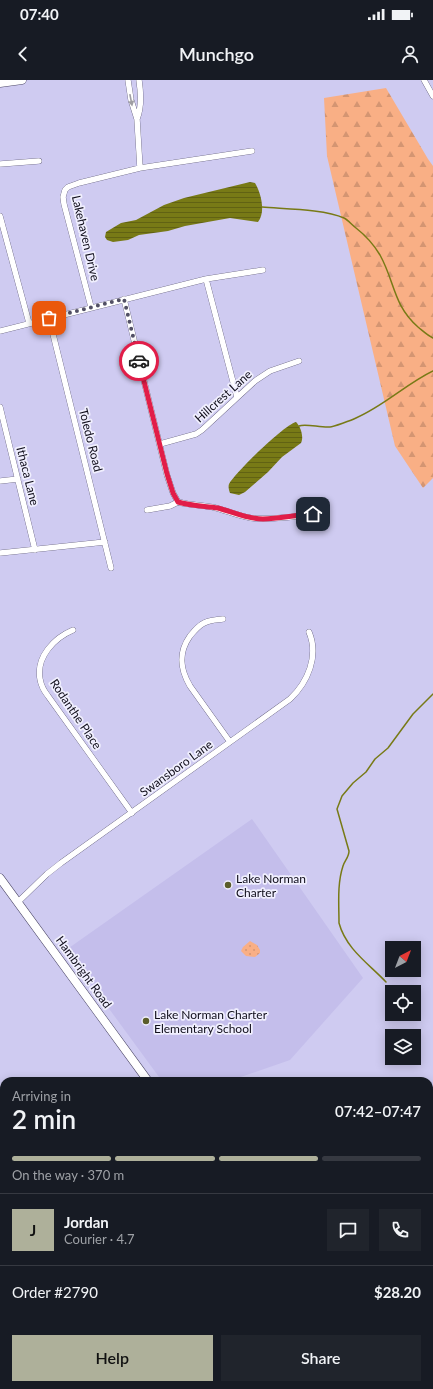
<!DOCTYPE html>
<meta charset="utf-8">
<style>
body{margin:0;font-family:Lato,sans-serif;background:#20242c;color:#f1f3f6;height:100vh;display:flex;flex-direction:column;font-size:15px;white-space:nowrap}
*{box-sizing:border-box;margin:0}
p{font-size:13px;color:#9ea1a6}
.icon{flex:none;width:22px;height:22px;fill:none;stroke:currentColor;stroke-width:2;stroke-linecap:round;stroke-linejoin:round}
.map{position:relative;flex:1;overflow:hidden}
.panel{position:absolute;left:0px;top:997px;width:433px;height:312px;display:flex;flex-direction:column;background:#171b24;border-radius:12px 12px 0 0;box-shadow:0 2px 10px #0003}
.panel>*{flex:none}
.needle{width:26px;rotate:42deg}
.tools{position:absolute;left:385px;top:861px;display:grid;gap:8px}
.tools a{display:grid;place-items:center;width:36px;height:36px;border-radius:0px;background:#171b24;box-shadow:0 2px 10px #0003;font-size:20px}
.pin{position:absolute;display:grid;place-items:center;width:34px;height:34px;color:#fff;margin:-17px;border-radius:8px;box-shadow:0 2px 6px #0006}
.courier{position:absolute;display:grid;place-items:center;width:40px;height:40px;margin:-20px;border:3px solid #e11d48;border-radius:50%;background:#fff;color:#222;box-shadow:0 1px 5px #0007}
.headline em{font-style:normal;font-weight:600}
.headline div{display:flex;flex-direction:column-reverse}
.headline{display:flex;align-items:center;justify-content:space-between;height:68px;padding:0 12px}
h1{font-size:26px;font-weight:600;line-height:30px}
.bar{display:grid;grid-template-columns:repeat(4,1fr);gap:6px 4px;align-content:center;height:48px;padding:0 12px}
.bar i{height:5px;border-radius:3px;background:#363941}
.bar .active{background:#aeb09a}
.bar p{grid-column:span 4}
.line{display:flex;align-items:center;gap:10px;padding:0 12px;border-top:1px solid #363941}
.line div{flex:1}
.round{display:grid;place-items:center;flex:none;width:42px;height:42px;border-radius:0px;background:#20242c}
.cta{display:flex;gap:8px;margin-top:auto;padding:8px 12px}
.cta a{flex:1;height:46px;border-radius:0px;background:#aeb09a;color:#111;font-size:16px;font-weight:600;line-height:46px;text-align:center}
.cta a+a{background:#20242c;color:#f1f3f6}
.status{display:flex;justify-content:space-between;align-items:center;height:28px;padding:0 20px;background:#171b24;direction:ltr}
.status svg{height:11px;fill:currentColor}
header{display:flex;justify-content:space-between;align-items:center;height:52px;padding:0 12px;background:#171b24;font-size:18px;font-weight:600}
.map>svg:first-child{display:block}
.built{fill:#c4beeb}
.forest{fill:url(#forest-firs)}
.park{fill:url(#park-dots)}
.water{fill:url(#water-rules)}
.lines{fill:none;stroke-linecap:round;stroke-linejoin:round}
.stream{stroke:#787a16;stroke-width:1.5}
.minor-casing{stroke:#4d4868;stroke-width:6}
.secondary-casing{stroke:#4d4868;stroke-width:9}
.minor{stroke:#fff;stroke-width:5.5}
.secondary{stroke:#fff;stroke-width:8}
.oneway{fill:#9f9ea3}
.done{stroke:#525065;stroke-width:4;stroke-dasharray:0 7.2}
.route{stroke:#e11d48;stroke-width:5}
.poi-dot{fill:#5b5d2a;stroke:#f0effe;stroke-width:1.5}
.labels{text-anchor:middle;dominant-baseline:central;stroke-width:3.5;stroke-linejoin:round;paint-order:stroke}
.street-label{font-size:12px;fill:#0f0d1a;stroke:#f0effe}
.poi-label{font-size:12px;fill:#0f0d1a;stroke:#f0effe;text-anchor:start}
</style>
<div class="status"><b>07:40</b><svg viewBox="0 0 49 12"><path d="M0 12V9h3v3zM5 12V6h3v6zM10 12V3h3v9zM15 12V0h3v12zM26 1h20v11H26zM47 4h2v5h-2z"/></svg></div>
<header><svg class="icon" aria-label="back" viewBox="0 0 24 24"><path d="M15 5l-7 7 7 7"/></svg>Munchgo<svg class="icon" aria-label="person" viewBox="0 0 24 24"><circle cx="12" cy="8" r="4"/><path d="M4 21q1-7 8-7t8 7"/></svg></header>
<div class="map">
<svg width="433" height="1309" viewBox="0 0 433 1309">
<defs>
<pattern id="forest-firs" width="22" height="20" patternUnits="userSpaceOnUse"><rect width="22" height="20" fill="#f9af85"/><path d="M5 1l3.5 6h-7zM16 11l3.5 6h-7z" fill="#d49572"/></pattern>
<pattern id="park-dots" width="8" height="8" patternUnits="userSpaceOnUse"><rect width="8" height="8" fill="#f9af85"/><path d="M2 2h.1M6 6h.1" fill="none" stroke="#d49572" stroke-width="1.8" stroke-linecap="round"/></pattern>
<pattern id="water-rules" width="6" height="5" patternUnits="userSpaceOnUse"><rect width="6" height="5" fill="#787a16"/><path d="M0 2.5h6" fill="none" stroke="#616213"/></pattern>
</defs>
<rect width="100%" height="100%" fill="#cfcbf1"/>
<!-- built -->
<path class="built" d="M 252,739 L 363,898 L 290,980 L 229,1001 L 162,1001 L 66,870 Z"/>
<!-- forest -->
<path class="forest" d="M 386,8 L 428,79 L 433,86 L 433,398 L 423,408 L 395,366 L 327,76 L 324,18 Z
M 4,1182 L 4,1305 L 213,1305 L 217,1309 L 142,1309 L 141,1308 L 137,1309 L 0,1309 L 0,1185 Z
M 433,1211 L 433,1288 L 429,1282 L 429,1213 Z"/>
<!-- park -->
<path class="park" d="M 250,861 L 257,865 L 260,870 L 260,873 L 255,877 L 246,876 L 241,871 L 243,867 Z"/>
<!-- water -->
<path class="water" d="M 250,102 L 255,103 C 261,113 266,132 258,142 L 230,138 L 185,146 L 168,151 L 139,155 L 128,160 L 113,162 L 107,160 L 105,157 L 106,152 L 121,143 L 136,140 L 164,125 L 184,118 Z
M 296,342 C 301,347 304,357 301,363 L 282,377 L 268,392 L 245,412 L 239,415 L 230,413 C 229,410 228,407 229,404 C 236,392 284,345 296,342 Z"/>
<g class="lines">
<!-- stream -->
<path class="stream" d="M 262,127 C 285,129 324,129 344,138 C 348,140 352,145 356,148 C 365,155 374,165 380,175 C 395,202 393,225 418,247 C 423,251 427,255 433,258
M 299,346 C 305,343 321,348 330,347 C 333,347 352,340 356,338 C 384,326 406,304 433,291
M 386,902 C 369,884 346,869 339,843 C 339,825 337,804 343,786 C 345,780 349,777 349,771 L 337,729 L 342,716 L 353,703 L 366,692 L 375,679 L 388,668 L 413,634 L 433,614"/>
<!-- minor casing -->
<g class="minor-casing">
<path id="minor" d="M 128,0 L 131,20 L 137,39 L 140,88
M 424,0 L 433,16
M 137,39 C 142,27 141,13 139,0
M 0,84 L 39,81
M 0,136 L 29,243
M 206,199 L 237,317
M 124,219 L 167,395 L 173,413 L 178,422
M 91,227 L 64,124 L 63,117 L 65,110 L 68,107 L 79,103 L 140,88 L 252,71
M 49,238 L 111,488
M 0,251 L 206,199 L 263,190
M 0,327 L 35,470
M 160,364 L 196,354 L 202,350 L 255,301 L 270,291 L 299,281
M 0,401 L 18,399
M 147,430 L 170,426 L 178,422 C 189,425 201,425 212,427 C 225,430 238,436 251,438 C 269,440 301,436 320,433
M 0,473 L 105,462
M 223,539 C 216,540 210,540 204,543 C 198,546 194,551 190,556 C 178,573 180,589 190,606 L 230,662
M 73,550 C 54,558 36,577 40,599 C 41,605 44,611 48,616 L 132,733
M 18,822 L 47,794 L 61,783 L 290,619 C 308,602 319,576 309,552
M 429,1084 L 433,1082"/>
</g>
<!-- secondary casing -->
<g class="secondary-casing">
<path id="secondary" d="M 0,3 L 22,0
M 0,798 L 148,1001
M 331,1305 L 333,1309"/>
</g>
<!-- minor -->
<use href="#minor" class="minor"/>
<!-- secondary -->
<use href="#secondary" class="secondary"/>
</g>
<!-- one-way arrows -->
<defs><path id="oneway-solid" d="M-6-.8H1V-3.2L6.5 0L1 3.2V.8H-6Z"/></defs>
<use class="oneway" href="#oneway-solid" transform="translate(131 20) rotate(79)"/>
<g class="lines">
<!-- done -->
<path class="done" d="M 49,238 L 124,219 L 139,281"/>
<!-- route -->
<path class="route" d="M 139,281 L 167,394 L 173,413 L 178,422 C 191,426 205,426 218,428 C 233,432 247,439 263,439 C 280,438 297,435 313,434"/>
</g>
<!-- markers -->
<g class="poi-dot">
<circle cx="228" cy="805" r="4"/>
<circle cx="146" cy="941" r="4"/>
</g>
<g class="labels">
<!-- street labels -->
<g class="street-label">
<text transform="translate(86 158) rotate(77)">Lakehaven Drive</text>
<text transform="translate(223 316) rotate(-42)">Hillcrest Lane</text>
<text transform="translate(91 360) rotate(76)">Toledo Road</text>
<text transform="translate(28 396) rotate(76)">Ithaca Lane</text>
<text transform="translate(76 634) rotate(56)">Rodanthe Place</text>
<text transform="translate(176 688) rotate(-36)">Swansboro Lane</text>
<text transform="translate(84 892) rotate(54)">Hambright Road</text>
</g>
<!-- poi labels -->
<g class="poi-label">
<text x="236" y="798">Lake Norman<tspan x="236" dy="14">Charter</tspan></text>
<text x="154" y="934">Lake Norman Charter<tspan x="154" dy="14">Elementary School</tspan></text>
</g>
</g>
</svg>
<div class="tools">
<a><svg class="needle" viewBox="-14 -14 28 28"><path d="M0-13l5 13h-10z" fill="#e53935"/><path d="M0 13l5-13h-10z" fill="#9ea1a6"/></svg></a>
<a><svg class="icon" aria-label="locate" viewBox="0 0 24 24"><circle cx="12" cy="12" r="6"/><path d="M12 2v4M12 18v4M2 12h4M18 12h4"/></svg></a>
<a><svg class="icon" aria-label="layers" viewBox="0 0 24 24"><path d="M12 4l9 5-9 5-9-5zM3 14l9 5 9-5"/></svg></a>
</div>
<div class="pin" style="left:49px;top:238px;background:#ea580c"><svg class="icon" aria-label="bag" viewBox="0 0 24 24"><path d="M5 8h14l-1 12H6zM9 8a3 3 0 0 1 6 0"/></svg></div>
<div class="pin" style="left:313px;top:434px;background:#1f2937"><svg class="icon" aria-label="home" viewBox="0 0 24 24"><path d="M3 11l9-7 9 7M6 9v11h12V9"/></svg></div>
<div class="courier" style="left:139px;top:281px"><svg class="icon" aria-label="car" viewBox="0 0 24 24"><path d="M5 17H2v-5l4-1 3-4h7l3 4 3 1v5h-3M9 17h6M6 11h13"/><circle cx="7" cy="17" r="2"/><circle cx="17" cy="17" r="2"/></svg></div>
<section class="panel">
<div class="headline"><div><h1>2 min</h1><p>Arriving in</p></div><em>07:42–07:47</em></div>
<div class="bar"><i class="active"></i><i class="active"></i><i class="active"></i><i></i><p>On the way · 370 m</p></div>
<div class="line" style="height:72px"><b class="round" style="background:#aeb09a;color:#111">J</b><div><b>Jordan</b><p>Courier · 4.7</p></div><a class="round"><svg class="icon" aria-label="chat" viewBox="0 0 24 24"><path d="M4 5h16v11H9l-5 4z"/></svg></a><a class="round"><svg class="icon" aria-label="phone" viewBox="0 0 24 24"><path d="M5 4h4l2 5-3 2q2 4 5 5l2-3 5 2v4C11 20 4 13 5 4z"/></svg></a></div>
<div class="line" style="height:52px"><div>Order #2790</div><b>$28.20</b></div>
<div class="cta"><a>Help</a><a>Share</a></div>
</section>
</div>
